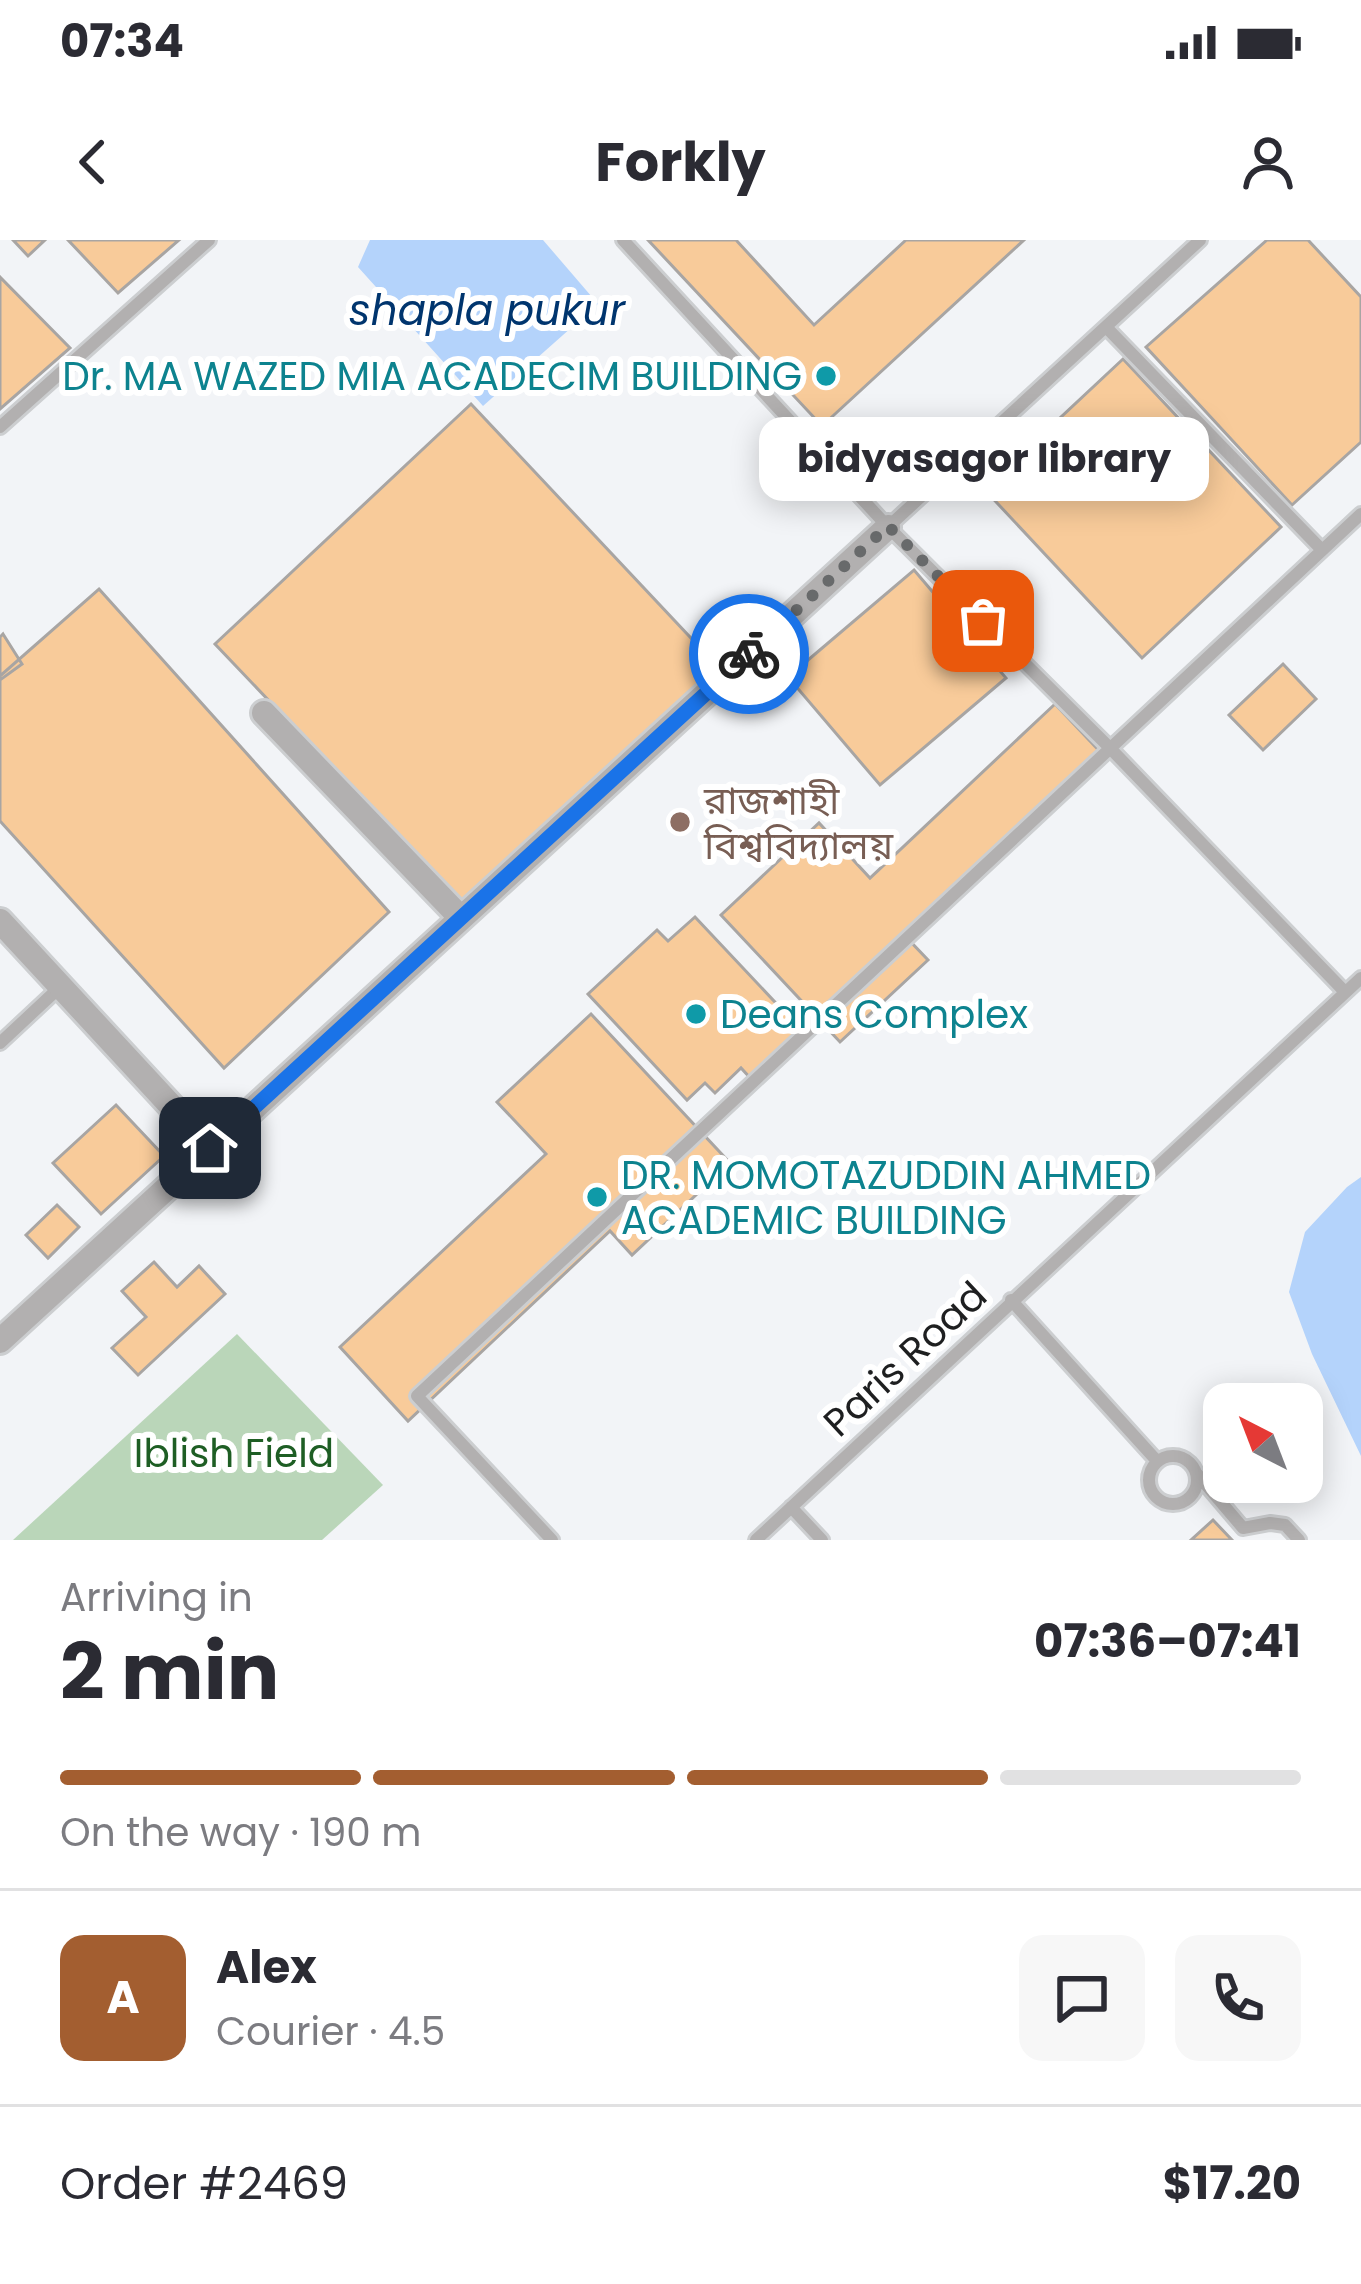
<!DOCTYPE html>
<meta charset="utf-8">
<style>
body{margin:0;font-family:Poppins,"Noto Sans Bengali",sans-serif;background:#f7f7f7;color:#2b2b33;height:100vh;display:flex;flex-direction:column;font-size:45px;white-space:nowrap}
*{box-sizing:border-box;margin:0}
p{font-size:39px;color:#7c7c81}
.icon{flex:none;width:66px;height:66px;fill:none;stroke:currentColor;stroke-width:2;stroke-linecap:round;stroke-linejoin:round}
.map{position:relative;height:1300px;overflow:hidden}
.drawer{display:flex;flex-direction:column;background:#fff;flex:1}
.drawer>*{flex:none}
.needle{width:78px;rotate:318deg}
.tools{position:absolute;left:1203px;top:1143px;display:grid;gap:24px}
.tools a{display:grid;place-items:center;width:120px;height:120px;border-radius:24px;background:#fff;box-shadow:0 6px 30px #0003;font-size:60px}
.pin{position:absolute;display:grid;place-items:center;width:102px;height:102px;color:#fff;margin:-51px;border-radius:24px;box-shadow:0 6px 18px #0006}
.courier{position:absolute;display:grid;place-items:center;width:120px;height:120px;margin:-60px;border:9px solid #1a73e8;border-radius:50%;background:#fff;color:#222;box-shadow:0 3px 15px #0007}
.bubble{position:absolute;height:84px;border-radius:24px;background:#fff;box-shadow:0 6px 30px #0003;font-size:39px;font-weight:700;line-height:84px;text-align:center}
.summary em{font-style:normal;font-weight:700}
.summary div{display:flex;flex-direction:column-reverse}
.summary{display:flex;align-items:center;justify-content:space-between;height:204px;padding:0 60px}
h1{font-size:78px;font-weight:700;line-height:90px}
.bar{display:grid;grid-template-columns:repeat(4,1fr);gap:18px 12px;align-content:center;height:144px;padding:0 60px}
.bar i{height:15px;border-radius:9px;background:#e1e1e2}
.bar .active{background:#a35e30}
.bar p{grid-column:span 4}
.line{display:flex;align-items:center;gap:30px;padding:0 60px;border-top:3px solid #e1e1e2}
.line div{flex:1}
.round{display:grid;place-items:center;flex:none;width:126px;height:126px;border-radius:24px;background:#f7f7f7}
.status{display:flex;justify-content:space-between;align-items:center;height:84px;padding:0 60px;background:#fff;direction:ltr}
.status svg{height:33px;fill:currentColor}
header{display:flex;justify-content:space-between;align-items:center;height:156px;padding:0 60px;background:#fff;font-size:54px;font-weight:700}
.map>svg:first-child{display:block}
.green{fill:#bad6b9}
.water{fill:#b4d3fb}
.building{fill:#f8cb9a;stroke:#a8a5a3;stroke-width:3}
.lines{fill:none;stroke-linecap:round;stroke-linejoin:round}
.service-casing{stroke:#ccced0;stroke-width:18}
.minor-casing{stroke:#ccced0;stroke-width:30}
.service{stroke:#b2b0b0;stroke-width:12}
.minor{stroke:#b2b0b0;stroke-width:24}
.done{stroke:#686a6b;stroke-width:12;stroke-dasharray:0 21.6}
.route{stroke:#1a73e8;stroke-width:15}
.culture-dot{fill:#0f9aa8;stroke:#fff;stroke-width:4.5}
.education-dot{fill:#8d6e63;stroke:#fff;stroke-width:4.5}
.labels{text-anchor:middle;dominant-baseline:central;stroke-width:12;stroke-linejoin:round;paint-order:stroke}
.culture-label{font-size:39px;fill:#0d838f;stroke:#fff;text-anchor:start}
.education-label{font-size:39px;fill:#785e54;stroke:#fff;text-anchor:start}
.street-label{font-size:39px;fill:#1e1f20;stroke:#fff}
.park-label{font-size:39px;fill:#1e5e24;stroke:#fff}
.water-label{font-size:42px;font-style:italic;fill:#00356e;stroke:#fff}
</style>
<div class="status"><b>07:34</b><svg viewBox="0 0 49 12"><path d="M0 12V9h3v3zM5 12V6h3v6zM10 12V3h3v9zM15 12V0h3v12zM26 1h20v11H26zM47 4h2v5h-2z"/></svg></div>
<header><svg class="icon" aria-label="back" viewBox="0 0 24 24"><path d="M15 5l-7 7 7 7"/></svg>Forkly<svg class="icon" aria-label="person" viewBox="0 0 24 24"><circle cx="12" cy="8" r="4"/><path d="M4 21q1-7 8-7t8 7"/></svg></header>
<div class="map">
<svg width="1361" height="1300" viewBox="0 0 1361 1300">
<rect width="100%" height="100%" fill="#f2f4f7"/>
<!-- green -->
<path class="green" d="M 237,1094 L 383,1245 L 322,1300 L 13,1300 Z"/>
<!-- water -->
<path class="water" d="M 370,0 L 543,0 L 598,64 L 483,166 L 358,27 Z
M 1361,937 L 1361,1216 L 1312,1114 L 1289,1052 L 1305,992 L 1347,947 Z"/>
<!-- building -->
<path class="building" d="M 13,0 L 45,0 L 28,16 Z
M 68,0 L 179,0 L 118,53 Z
M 648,0 L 736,0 L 814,85 L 906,0 L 1024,0 L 822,186 Z
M 1267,0 L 1308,0 L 1361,57 L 1361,202 L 1292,265 L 1146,107 Z
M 1267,0 L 1308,0 L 1361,57 L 1361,202 L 1292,265 L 1146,107 Z
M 0,37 L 70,108 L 0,169 Z
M 1123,119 L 1281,287 L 1142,418 L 984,249 Z
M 1123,119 L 1281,287 L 1142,418 L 984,249 Z
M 471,164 L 720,429 L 464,666 L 215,404 Z
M 914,330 L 1006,438 L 880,545 L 788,437 Z
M 99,349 L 389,672 L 224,828 L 0,581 L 0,436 Z
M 3,394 L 22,424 L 0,440 L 0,397 Z
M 1283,424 L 1316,459 L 1263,510 L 1229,475 Z
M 1055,464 L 1105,517 L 909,700 L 928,720 L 840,802 L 721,675 L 819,583 L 870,638 Z
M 695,677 L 805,794 L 754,842 L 741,828 L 715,853 L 705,843 L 687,860 L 588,754 L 657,690 L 668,701 Z
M 591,774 L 730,923 L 632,1015 L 610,991 L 408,1181 L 340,1107 L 546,914 L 497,862 Z
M 116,865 L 164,916 L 101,974 L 53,923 Z
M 57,965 L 79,987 L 48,1018 L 26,995 Z
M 154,1022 L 177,1047 L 199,1026 L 225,1054 L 138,1135 L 112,1108 L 146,1077 L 122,1051 Z
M 1213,1280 L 1232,1300 L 1191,1300 Z"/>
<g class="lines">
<!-- service casing -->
<g class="service-casing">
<path id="service" d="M 623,0 L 888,287 L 1109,507 L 1345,752
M 1106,87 L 1322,310
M 0,187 L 209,0
M 888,287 L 1200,0
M 0,803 L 60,747
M 1011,1060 L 1157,1221
M1149 1240a24 24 0 1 1 48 0a24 24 0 1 1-48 0Z
M 1197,1234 L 1243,1288 L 1270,1283 L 1285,1285 L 1299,1300
M 791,1267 L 822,1300
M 552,1300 L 417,1156 L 1361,274
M 756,1300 L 1361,738"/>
</g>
<!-- minor casing -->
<g class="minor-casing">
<path id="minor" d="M 264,473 L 461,678
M 0,681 L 210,908
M 0,1101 L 888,287"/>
</g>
<!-- service -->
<use href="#service" class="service"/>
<!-- minor -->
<use href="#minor" class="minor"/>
</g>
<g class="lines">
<!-- done -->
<path class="done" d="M 749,414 L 888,286 L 983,381"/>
<!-- route -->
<path class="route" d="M 210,908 L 749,414"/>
</g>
<!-- markers -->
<g class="culture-dot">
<circle cx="826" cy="136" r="12"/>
<circle cx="696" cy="774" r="12"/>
<circle cx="597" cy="957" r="12"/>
</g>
<circle class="education-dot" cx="680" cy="582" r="12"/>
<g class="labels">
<!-- culture labels -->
<g class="culture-label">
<text x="802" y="136" text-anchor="end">Dr. MA WAZED MIA ACADECIM BUILDING</text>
<text x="720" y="774">Deans Complex</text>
<text x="621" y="935">DR. MOMOTAZUDDIN AHMED<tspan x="621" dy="45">ACADEMIC BUILDING</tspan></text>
</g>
<!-- education labels -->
<g class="education-label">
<text x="704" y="560">রাজশাহী<tspan x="704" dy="45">বিশ্ববিদ্যালয়</tspan></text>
</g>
<!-- street labels -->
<g class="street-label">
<text transform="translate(905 1119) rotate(-43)">Paris Road</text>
</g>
<!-- park labels -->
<g class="park-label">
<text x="234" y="1213">Iblish Field</text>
</g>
<!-- water labels -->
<g class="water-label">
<text x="487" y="70">shapla pukur</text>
</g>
</g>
</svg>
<div class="tools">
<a><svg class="needle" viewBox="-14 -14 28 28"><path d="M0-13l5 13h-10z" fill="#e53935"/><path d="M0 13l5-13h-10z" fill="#7c7c81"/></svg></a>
</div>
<div class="pin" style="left:983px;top:381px;background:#ea580c"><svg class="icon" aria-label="bag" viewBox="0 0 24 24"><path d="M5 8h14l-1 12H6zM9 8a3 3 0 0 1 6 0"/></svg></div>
<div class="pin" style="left:210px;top:908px;background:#1f2937"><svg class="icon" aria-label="home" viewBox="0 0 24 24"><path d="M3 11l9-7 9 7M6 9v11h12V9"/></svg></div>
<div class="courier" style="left:749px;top:414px"><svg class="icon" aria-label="bike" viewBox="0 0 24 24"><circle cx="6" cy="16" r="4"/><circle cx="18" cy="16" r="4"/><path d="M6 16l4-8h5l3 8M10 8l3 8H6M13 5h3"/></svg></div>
<div class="bubble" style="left:759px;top:177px;width:450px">bidyasagor library</div>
</div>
<section class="drawer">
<div class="summary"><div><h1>2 min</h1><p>Arriving in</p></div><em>07:36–07:41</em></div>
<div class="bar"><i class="active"></i><i class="active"></i><i class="active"></i><i></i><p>On the way · 190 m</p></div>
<div class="line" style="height:216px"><b class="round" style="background:#a35e30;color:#fff">A</b><div><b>Alex</b><p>Courier · 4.5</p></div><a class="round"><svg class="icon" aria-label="chat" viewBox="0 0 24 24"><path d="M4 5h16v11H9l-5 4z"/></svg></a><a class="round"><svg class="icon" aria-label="phone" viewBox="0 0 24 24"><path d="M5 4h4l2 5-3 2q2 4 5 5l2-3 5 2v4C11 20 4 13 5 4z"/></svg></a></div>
<div class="line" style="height:156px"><div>Order #2469</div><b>$17.20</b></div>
</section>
